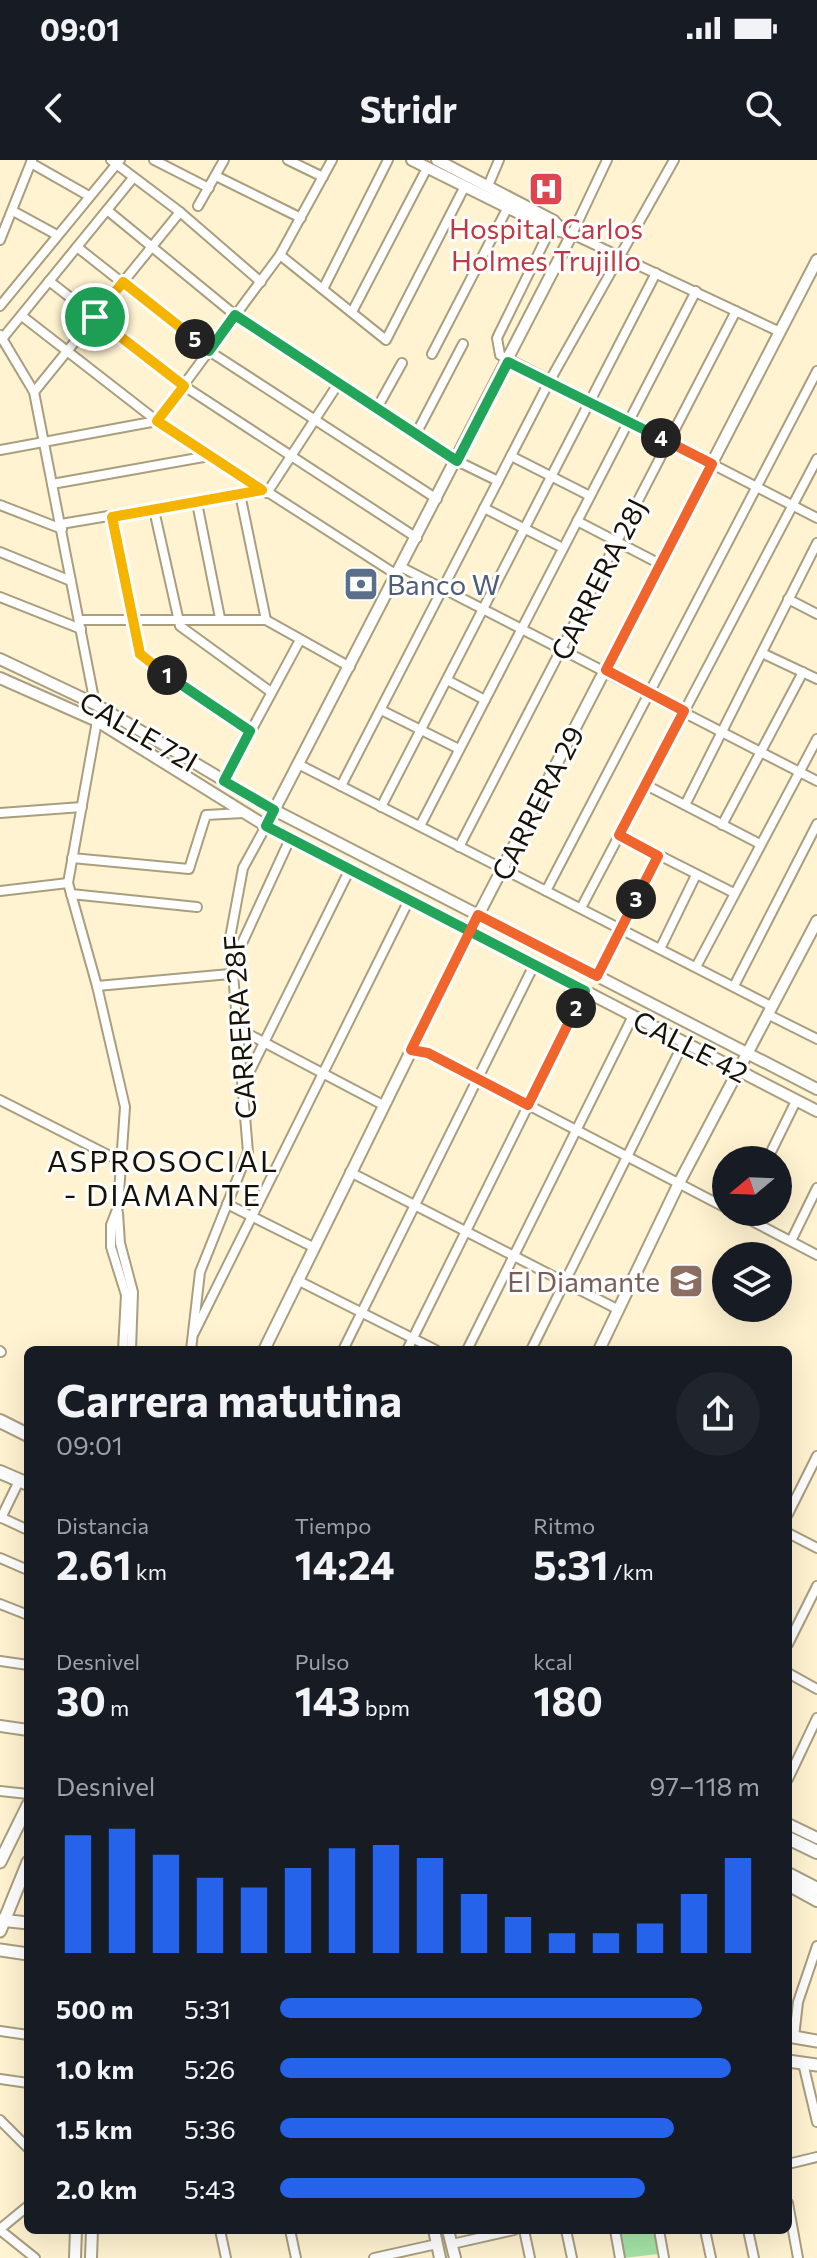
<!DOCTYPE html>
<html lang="es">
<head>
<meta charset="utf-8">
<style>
	:root { --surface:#171b24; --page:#20242c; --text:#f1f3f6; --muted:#9ea1a6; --accent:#2563eb }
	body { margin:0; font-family:Commissioner,sans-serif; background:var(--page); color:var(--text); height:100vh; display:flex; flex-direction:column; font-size:30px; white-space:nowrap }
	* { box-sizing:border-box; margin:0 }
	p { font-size:26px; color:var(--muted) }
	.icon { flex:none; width:44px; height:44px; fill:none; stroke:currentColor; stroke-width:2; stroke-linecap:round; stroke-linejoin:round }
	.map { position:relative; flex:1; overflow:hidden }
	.details { position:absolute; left:24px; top:1186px; width:768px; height:888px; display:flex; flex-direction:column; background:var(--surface); border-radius:12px; box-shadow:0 8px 32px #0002 }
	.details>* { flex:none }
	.needle { width:52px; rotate:251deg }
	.fabs { position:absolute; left:712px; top:986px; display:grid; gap:16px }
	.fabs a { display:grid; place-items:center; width:80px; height:80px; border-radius:50%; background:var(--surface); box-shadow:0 8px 32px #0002; font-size:40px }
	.pin { position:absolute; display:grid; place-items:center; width:68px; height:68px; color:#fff; margin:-34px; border:4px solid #fff; border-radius:50%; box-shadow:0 2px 8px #0007 }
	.km { position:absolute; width:40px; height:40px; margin:-20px; border-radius:50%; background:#222; color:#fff; font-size:22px; line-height:40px; text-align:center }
	.round { display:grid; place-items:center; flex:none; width:84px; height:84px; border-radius:42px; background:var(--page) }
	.headline { display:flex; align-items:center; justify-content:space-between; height:136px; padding:0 32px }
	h1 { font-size:44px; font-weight:700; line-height:60px }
	.stats { display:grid; grid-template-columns:repeat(3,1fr); gap:12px; height:136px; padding:8px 32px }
	.stats div { display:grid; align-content:center }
	.stats b { font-size:40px; font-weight:700 }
	.stats small { font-size:22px; font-weight:400 }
	.stats p { font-size:22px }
	.chart { height:224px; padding:16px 32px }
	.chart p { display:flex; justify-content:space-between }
	.chart svg { width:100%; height:144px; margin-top:8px; stroke:var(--accent); stroke-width:6 }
	ul { padding:0 32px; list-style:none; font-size:26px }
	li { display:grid; grid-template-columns:128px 96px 1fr; align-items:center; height:60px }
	li i { height:20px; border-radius:10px; background:var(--accent) }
	.status { display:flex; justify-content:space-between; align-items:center; height:56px; padding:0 40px; background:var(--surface); direction:ltr }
	.status svg { height:22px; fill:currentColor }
	header { display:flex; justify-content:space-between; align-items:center; height:104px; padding:0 32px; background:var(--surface); font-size:36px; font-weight:700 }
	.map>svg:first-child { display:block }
	.green { fill:#a5e4a7 }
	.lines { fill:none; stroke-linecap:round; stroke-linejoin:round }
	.minor-casing { stroke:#a99e7e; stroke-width:12 }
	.tertiary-casing { stroke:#a99e7e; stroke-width:14 }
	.secondary-casing { stroke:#a99e7e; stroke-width:15 }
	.trunk-casing { stroke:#a99e7e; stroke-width:16 }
	.minor { stroke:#fff; stroke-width:8 }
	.tertiary { stroke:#fff; stroke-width:10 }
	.secondary { stroke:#fff; stroke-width:11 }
	.trunk { stroke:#fff; stroke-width:12 }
	.split-1-casing { stroke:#fff; stroke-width:16 }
	.split-2-casing { stroke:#fff; stroke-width:16 }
	.split-3-casing { stroke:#fff; stroke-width:16 }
	.split-4-casing { stroke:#fff; stroke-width:16 }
	.split-5-casing { stroke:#fff; stroke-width:16 }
	.split-6-casing { stroke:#fff; stroke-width:16 }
	.split-1 { stroke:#f5b400; stroke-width:10 }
	.split-2 { stroke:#22a559; stroke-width:10 }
	.split-3 { stroke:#f0652b; stroke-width:10 }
	.split-4 { stroke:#f0652b; stroke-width:10 }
	.split-5 { stroke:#22a559; stroke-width:10 }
	.split-6 { stroke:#f5b400; stroke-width:10 }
	.labels { text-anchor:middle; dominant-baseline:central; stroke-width:6; stroke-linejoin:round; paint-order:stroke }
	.health-label { font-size:28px; fill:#be3a42; stroke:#fff }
	.street-label { font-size:28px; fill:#161206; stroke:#fff }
	.service-label { font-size:28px; fill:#4e5e75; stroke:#fff; text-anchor:start }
	.education-label { font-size:28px; fill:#785e54; stroke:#fff; text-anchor:end }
	.neighbourhood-label { font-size:30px; letter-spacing:2px; fill:#161206; stroke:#fff }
</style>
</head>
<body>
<div class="status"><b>09:01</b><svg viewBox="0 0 49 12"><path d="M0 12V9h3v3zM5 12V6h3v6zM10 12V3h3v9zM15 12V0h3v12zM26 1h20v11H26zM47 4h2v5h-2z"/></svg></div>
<header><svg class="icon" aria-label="back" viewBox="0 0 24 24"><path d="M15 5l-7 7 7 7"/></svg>Stridr<svg class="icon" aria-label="search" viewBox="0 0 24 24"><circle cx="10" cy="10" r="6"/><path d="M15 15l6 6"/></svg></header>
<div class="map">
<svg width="817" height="2098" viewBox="0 0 817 2098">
	<rect width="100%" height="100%" fill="#fff3d1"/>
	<path class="green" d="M617,2070H654L659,2094L623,2098Z"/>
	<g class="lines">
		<g class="minor-casing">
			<g id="minor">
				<path d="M111,0L180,52L261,122"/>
				<path d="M154,0L209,28"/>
				<path d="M288,0L323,17"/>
				<path d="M607,0L572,74L780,172"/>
				<path d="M31,3L89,36"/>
				<path d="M216,16L301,58"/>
				<path d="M488,26L499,0"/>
				<path d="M198,46L224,0"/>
				<path d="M107,50L235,155L457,301L498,321"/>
				<path d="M13,51L57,75"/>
				<path d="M552,66L497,178L500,195L817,358"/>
				<path d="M0,80L32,0"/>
				<path d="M77,87L209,191L437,339"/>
				<path d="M280,95L386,180L465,26"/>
				<path d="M49,121L184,226L417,378"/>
				<path d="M324,127L388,0"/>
				<path d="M0,146L120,0"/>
				<path d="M352,152L427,8"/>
				<path d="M22,156L157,261L397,415"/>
				<path d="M0,175L34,232L95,544"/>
				<path d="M2,179L133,18"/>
				<path d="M432,194L508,47"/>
				<path d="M34,232L180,52"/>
				<path d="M377,248L402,203"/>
				<path d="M157,261L280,95L332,0"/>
				<path d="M416,274L463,184"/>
				<path d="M0,290L157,261"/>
				<path d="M511,296L590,336"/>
				<path d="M52,324L209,296"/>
				<path d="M267,333L338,224"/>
				<path d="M240,334L266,460"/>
				<path d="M197,343L220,458"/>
				<path d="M0,345L62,369"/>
				<path d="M484,348L563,388"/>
				<path d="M154,350L180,466L271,532"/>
				<path d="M112,357L140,494L250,571"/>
				<path d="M577,361L660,404"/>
				<path d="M61,364L262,330"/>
				<path d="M0,392L71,421"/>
				<path d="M401,407L817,621"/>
				<path d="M0,437L81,469"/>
				<path d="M788,439L817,454"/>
				<path d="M79,460H266L350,507"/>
				<path d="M762,493L817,519"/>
				<path d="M447,520L485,540"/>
				<path d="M381,550L459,589"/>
				<path d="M97,561L68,723L97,826L125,947L118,1047L111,1065V1087L126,1135L123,1190"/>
				<path d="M298,604L771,846"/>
				<path d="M224,621L300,480"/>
				<path d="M646,625L760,684"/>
				<path d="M341,626L549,222L674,0"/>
				<path d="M685,645L817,383"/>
				<path d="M381,647L656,113"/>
				<path d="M0,653L82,647"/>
				<path d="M722,665L803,512"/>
				<path d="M420,666L696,131"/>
				<path d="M619,675L734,733"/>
				<path d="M459,687L736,151"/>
				<path d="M72,698L189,709L206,655L243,653"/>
				<path d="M0,731L68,723"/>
				<path d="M546,731L817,211"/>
				<path d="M71,734L197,747"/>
				<path d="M581,748L817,299"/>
				<path d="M660,789L696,715"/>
				<path d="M232,805L290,679"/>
				<path d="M696,807L817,579"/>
				<path d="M597,816L658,696"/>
				<path d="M97,826L230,814"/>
				<path d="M734,826L817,664"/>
				<path d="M767,854L817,879"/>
				<path d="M235,867L383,945"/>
				<path d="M411,890L428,893L726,1048"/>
				<path d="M242,927L350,709"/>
				<path d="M0,940L120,1001"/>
				<path d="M767,1000L796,941"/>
				<path d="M350,1012L619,1150"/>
				<path d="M227,1044L313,1087"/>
				<path d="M735,1052L817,1095"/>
				<path d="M118,1053L120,1083L133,1132L131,1190"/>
				<path d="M791,1081L817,1028"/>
				<path d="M297,1120L436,1190"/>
				<path d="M194,1173L409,740"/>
				<path d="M191,1190L200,1112L248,992L230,778L243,708L266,666"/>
				<path d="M343,1190L534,805"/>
				<path d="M407,1190L585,831"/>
				<path d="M467,1190L633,856"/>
				<path d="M531,1190L684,882"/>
				<path d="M0,1191L1,1192"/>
				<path d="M788,1354L817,1296"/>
				<path d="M0,1357L28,1370"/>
				<path d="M1,1358L20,1319"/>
				<path d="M788,1373L817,1388"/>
				<path d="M0,1398L28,1410"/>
				<path d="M0,1444L28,1455"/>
				<path d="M788,1484L817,1426"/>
				<path d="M0,1501L28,1505"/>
				<path d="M788,1513L817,1529"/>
				<path d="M788,1619L817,1558"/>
				<path d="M0,1631L28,1634"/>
				<path d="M0,1871L28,1875"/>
				<path d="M794,1877L798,1842L817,1786"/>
				<path d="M803,1903L817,1962"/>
				<path d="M0,1919L28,1923"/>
				<path d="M0,1960L28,1988"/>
				<path d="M788,2004L817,1997"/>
				<path d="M788,2043L798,2098"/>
				<path d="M0,2069L28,2046"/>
				<path d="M0,2070L35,2098"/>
				<path d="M220,2070L226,2098"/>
				<path d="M290,2070L296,2098"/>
				<path d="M524,2070L530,2098"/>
				<path d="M566,2070L572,2098"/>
				<path d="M615,2070L620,2098"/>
				<path d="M659,2070L664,2098"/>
				<path d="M705,2070L711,2098"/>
				<path d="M748,2070L754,2098"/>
				<path d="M452,2084L514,2070"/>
				<path d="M374,2098L437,2084"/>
			</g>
		</g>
		<g class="tertiary-casing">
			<g id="tertiary">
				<path d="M437,0L554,61L561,69"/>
				<path d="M0,499L95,544L274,650L817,929"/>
				<path d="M0,518L97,561L266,666L817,951"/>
				<path d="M266,666L572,74L551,69L412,0"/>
				<path d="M264,1190L470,771L817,100"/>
				<path d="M599,1190L679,1023L817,761"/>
				<path d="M0,1566L28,1570"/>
				<path d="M788,1664L817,1678"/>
				<path d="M788,1725L817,1741"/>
				<path d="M434,2070L440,2098"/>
				<path d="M448,2070L455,2098"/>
				<path d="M75,2098L76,2070"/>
				<path d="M91,2098L92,2070"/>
			</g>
		</g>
		<g class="secondary-casing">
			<g id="secondary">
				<path d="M0,1702L28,1645"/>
				<path d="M0,1760L28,1763"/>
				<path d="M0,1771L28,1702"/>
				<path d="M0,1790L28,1794"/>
				<path d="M788,1876L817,1881"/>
				<path d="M788,1901L817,1905"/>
			</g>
		</g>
		<g class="trunk-casing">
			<g id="trunk">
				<path d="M0,1261L28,1275"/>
				<path d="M0,1312L28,1324"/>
				<path d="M788,1678L817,1692"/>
				<path d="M788,1714L817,1729"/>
			</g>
		</g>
		<use href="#minor" class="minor"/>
		<use href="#tertiary" class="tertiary"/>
		<use href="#secondary" class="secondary"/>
		<use href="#trunk" class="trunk"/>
	</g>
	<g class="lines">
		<g class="split-1-casing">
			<path id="split-1" d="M95,157L184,226L157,261L262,330L112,357L140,494L167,515"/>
		</g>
		<g class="split-2-casing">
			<path id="split-2" d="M167,515L250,571L224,621L274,650L266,666L585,831L576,848"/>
		</g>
		<g class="split-3-casing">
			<path id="split-3" d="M576,848L528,945L428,893L411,890L478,755L597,816L636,739"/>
		</g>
		<g class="split-4-casing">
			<path id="split-4" d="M636,739L658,696L619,675L684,551L606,510L712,304L661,278"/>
		</g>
		<g class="split-5-casing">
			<path id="split-5" d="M195,179L209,191L235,155L457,301L508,202L661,278"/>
		</g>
		<g class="split-6-casing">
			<path id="split-6" d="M95,157L123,122L195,179"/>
		</g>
		<use href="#split-1" class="split-1"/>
		<use href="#split-2" class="split-2"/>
		<use href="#split-3" class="split-3"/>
		<use href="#split-4" class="split-4"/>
		<use href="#split-5" class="split-5"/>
		<use href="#split-6" class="split-6"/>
	</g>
	<defs>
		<g id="hospital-square" transform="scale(1.8)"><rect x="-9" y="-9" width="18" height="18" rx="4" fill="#e0444e" stroke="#fff"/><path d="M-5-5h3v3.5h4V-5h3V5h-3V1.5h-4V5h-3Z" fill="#fff"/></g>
		<g id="bank-square" transform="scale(1.8)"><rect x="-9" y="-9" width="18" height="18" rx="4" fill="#5c6f8a" stroke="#fff"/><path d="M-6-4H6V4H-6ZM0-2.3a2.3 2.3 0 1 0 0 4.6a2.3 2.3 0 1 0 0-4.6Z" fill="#fff"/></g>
		<g id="school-square" transform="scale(1.8)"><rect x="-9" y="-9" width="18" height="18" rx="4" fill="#8d6e63" stroke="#fff"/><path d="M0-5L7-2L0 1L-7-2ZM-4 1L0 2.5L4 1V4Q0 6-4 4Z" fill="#fff"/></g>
	</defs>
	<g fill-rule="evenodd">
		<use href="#hospital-square" x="546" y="29"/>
		<use href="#bank-square" x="361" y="424"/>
		<use href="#school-square" x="686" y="1121"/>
	</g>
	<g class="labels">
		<g class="health-label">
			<text x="546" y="68">Hospital Carlos<tspan x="546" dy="32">Holmes Trujillo</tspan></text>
		</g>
		<g class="street-label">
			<text transform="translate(598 419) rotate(-63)">CARRERA 28J</text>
			<text transform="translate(139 571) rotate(30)">CALLE 72I</text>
			<text transform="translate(537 643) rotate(-63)">CARRERA 29</text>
			<text transform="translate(239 867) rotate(-94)">CARRERA 28F</text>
			<text transform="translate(691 886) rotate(27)">CALLE 42</text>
		</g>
		<g class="service-label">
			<text x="387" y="424">Banco W</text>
		</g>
		<g class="education-label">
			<text x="660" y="1121">El Diamante</text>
		</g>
		<g class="neighbourhood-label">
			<text x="163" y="999">ASPROSOCIAL<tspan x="163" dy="34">- DIAMANTE</tspan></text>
		</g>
	</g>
</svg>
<div class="fabs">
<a><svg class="needle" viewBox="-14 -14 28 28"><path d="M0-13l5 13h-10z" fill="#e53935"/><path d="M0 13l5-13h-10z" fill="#9ea1a6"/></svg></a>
<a><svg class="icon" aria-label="layers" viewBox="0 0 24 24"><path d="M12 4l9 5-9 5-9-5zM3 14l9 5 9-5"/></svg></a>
</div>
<div class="pin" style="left:95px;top:157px;background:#1e9e55"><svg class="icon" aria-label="arrive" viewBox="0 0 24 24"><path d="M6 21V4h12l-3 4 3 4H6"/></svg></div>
<b class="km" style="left:167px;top:515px">1</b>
<b class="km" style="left:576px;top:848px">2</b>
<b class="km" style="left:636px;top:739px">3</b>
<b class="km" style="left:661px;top:278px">4</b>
<b class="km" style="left:195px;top:179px">5</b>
<section class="details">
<div class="headline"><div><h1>Carrera matutina</h1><p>09:01</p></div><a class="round"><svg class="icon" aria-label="share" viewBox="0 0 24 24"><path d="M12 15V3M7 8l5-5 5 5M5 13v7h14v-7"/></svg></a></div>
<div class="stats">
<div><p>Distancia</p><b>2.61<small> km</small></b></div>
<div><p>Tiempo</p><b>14:24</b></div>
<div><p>Ritmo</p><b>5:31<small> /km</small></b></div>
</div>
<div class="stats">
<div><p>Desnivel</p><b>30<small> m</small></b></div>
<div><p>Pulso</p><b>143<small> bpm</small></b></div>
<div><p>kcal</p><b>180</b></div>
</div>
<div class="chart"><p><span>Desnivel</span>97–118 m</p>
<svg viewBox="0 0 160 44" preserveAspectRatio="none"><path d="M5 44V8M15 44V6M25 44V14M35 44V21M45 44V24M55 44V18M65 44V12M75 44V11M85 44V15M95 44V26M105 44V33M115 44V38M125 44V38M135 44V35M145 44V26M155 44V15"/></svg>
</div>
<ul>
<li><b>500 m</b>5:31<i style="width:88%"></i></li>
<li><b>1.0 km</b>5:26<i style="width:94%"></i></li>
<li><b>1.5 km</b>5:36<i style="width:82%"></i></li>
<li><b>2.0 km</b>5:43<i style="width:76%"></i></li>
</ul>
</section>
</div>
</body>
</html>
